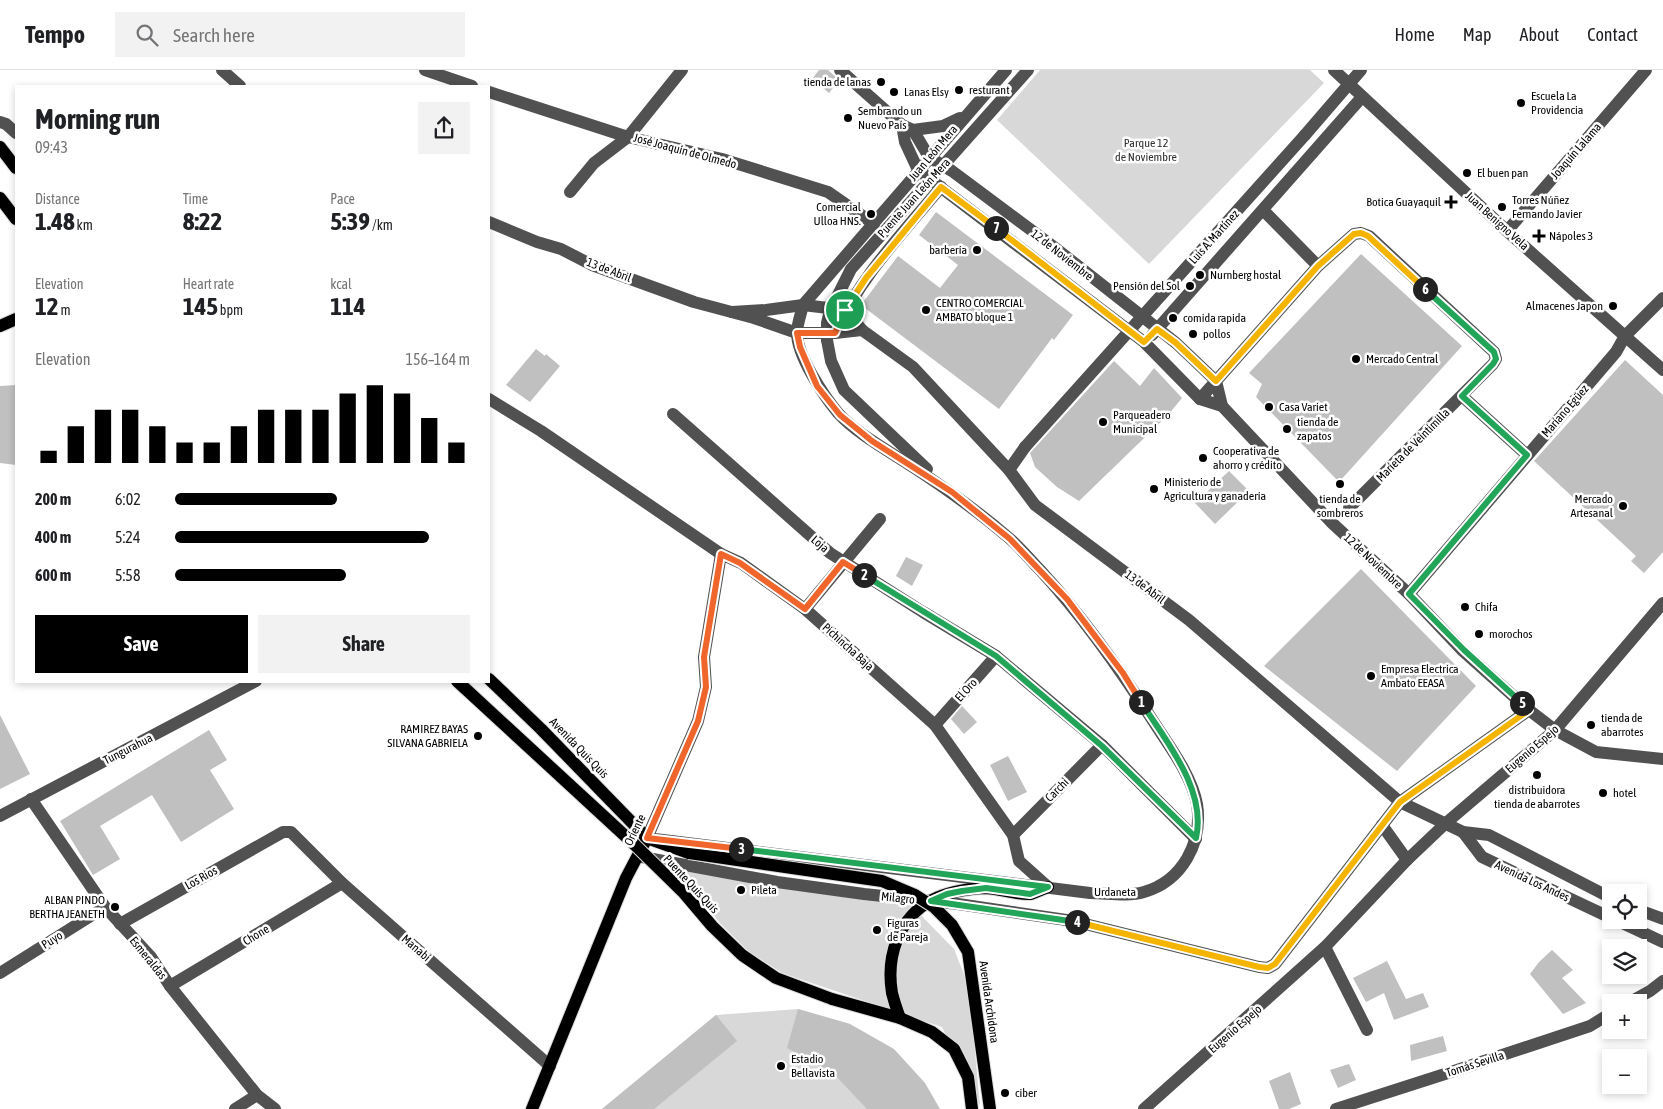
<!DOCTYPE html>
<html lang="en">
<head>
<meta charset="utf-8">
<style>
	:root { --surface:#fff; --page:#f2f2f2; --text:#202124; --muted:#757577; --line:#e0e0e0; --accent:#000 }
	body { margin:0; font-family:"Asap Condensed",sans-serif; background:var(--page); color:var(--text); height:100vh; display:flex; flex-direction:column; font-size:19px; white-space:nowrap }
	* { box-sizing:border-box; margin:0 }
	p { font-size:16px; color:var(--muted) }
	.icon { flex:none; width:28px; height:28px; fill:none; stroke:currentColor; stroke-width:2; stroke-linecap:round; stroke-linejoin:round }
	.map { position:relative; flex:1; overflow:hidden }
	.details { position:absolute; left:15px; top:15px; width:475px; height:598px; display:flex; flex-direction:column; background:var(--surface); border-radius:0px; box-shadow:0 2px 8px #0003 }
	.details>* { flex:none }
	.controls { position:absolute; left:1602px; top:814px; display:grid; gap:10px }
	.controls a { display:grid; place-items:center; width:45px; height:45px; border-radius:0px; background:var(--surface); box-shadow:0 2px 8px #0003; font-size:25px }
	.pin { position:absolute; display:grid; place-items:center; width:42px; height:42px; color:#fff; margin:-21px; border:2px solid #fff; border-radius:50%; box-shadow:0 1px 5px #0007 }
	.km { position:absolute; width:25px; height:25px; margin:-12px; border-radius:50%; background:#222; color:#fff; font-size:14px; line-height:25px; text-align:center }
	.round { display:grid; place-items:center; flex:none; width:52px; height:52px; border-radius:0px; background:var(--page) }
	.summary { display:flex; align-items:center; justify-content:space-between; height:85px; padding:0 20px }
	h1 { font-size:28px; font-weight:700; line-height:38px }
	.metrics { display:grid; grid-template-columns:repeat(3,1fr); gap:8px; height:85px; padding:5px 20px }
	.metrics div { display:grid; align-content:center }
	.metrics b { font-size:25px; font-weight:700 }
	.metrics small { font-size:14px; font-weight:400 }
	.metrics p { font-size:14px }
	.chart { height:140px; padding:10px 20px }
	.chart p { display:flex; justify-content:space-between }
	.chart svg { width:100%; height:90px; margin-top:5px; stroke:var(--accent); stroke-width:6 }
	.primary-button { display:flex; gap:10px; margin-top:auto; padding:10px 20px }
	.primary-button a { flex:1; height:58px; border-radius:0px; background:var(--accent); color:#fff; font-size:20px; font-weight:700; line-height:58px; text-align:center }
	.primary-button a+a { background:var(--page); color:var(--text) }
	ul { padding:0 20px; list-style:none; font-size:16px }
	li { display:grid; grid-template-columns:80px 60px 1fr; align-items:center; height:38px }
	li i { height:12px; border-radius:6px; background:var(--accent) }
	header { display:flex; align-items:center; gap:30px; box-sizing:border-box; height:70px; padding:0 25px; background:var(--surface); border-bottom:1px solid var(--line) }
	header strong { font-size:24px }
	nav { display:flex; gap:28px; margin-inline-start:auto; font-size:18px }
	.search { width:350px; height:45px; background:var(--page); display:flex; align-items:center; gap:12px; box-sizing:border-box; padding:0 18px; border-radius:0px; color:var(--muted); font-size:19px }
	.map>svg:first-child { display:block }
	.green { fill:#d8d8d8 }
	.building { fill:#c0c0c0 }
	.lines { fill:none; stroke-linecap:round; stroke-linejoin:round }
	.major-casing { stroke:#dbdbdb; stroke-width:14 }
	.minor { stroke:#515151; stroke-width:12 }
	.major { stroke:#000; stroke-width:12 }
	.major-bridge-casing { stroke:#dbdbdb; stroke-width:14; stroke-linecap:butt }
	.minor-bridge { stroke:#515151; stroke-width:12 }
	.major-bridge { stroke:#000; stroke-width:12 }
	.split-1-casing { stroke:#fff; stroke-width:10 }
	.split-2-casing { stroke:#fff; stroke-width:10 }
	.split-3-casing { stroke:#fff; stroke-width:10 }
	.split-4-casing { stroke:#fff; stroke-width:10 }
	.split-5-casing { stroke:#fff; stroke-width:10 }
	.split-6-casing { stroke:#fff; stroke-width:10 }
	.split-7-casing { stroke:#fff; stroke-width:10 }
	.split-8-casing { stroke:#fff; stroke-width:10 }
	.split-1 { stroke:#f0652b; stroke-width:6 }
	.split-2 { stroke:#22a559; stroke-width:6 }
	.split-3 { stroke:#f0652b; stroke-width:6 }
	.split-4 { stroke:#22a559; stroke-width:6 }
	.split-5 { stroke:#f5b400; stroke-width:6 }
	.split-6 { stroke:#22a559; stroke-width:6 }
	.split-7 { stroke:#f5b400; stroke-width:6 }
	.split-8 { stroke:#f5b400; stroke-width:6 }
	.poi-dot { fill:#000; stroke:#fff; stroke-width:2 }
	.labels { text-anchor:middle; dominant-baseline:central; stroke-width:5; stroke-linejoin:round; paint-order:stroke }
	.poi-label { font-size:12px; fill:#000; stroke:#fff; text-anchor:start }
	.park-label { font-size:12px; fill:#2f2f2f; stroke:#fff }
	.street-label { font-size:12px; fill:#000; stroke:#fff }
</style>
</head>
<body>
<header>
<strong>Tempo</strong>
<div class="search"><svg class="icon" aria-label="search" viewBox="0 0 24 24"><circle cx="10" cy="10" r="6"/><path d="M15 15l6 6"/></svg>Search here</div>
<nav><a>Home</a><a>Map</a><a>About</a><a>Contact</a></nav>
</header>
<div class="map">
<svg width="1663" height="1039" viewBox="0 0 1663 1039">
	<rect width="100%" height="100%" fill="#fff"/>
	<g class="green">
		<path d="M1040,0H1310L1324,13L1149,194L997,50Z"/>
		<path d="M672,788L909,833L954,879L969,917L980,1036L942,957L782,903L748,881L718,851Z"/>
		<path d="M798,939L850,954L940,1039H602L716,945Z"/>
	</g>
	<g class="building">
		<path d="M819,0H828L839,10L829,23L812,9Z"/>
		<path d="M936,142L1073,245L1054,270L1052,268L999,339L861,235L898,186L940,218L958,195L919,165Z"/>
		<path d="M1361,184L1462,276L1339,412L1256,327L1262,314L1249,303Z"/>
		<path d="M536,279L545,286L546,284L560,296L530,332L506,315Z"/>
		<path d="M1625,290L1663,325V482L1644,503L1631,491L1636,486L1534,391Z"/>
		<path d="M1114,291L1140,316L1154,298L1182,328L1168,345L1079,431L1057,417L1035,397L1030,383Z"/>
		<path d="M16,315V395L0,393V316Z"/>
		<path d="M1229,401L1249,421L1215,454L1195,433Z"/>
		<path d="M906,487L923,495L912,516L896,506Z"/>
		<path d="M1361,499L1476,616L1397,701L1264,596Z"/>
		<path d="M962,636L977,652L964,664L951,649Z"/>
		<path d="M0,645L30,704L0,719Z"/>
		<path d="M209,660L227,690L210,700L234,739L181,772L152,725L100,756L120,789L93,805L60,751Z"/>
		<path d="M1008,686L1027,722L1008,731L990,695Z"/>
		<path d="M1552,880L1573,900L1562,908L1586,933L1563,944L1530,904L1539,892Z"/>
		<path d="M1387,891L1406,929L1423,923L1429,937L1394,950L1384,923L1366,932L1353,908Z"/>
		<path d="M798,939L850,954L894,979L925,1013L940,1039H867L833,1003L787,978Z"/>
		<path d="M716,945L737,971L654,1039H602Z"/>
		<path d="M1443,966L1447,981L1411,991L1410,975Z"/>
		<path d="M1349,994L1356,1010L1338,1018L1330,1000Z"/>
		<path d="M1290,1002L1301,1034L1289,1039H1279L1269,1011Z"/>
	</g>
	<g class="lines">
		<g class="major-casing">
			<g id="major">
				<path d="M0,77L16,98"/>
				<path d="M0,128L16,149"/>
				<path d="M0,256L16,249"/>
				<path d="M489,609L541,659L647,768L689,783"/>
				<path d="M832,929L900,948L932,962L954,979L968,1007L972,1039"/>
				<path d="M900,948C897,940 894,931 892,923C886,887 898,848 932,830C947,822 967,819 984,818C998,818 1018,825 1030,824C1035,823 1042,819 1048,817"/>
				<path d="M532,1039L626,808L647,768"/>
			</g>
		</g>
		<g class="minor">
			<path d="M222,0L240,16"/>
			<path d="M425,0L472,16"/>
			<path d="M840,0L902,55L913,60L929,87L952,101L1054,177L1176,273L1216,311L1222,336"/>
			<path d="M1334,0L1507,161L1663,300"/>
			<path d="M489,22L628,67L722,89L828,122L874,154"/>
			<path d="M0,52L6,54L16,63"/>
			<path d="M902,55L905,72L918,100L1144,272L1200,329L1222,336L1331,452L1409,524L1463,581L1529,640L1555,660L1596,682L1663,689"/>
			<path d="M913,60L943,56L960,48"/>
			<path d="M1305,65L1361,0"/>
			<path d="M570,122L594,93L628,67L682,0"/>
			<path d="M1263,140L1318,196"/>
			<path d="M489,152L537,172L561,179L592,195L694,232L754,248L797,263H835L862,260"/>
			<path d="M1507,161L1646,0"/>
			<path d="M732,242L766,240L803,235L845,240L862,260L913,297L1009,400L1035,435L1189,550L1400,732L1463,762L1489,765L1611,828"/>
			<path d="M835,263C859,208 903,163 941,117"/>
			<path d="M1152,265L1362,27"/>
			<path d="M827,270L831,291L844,320L927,399"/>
			<path d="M1462,326L1527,385"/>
			<path d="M489,329L541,361L721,484L741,493L805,539L935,655L1013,765L1019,791L1048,817"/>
			<path d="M1200,329L1318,196L1354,164L1361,163L1369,166L1494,282L1496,289L1493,294L1349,438"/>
			<path d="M673,344L830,483L923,542L996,586L1102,675L1196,769"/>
			<path d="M1009,400L1025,377"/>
			<path d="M721,484L704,587L706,617L698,651L647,768L1090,823C1107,823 1127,827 1144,822C1182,811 1203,773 1197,734C1192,707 1172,680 1157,657C1122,602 1085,549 1041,501C1030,490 1021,478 1009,468C980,443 948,420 916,399C891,382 858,365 838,343C824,326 797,286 797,263C797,254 801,244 803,235L1006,0"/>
			<path d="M1409,524L1616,282L1625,266L1663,228"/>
			<path d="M805,539L880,449"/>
			<path d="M935,655L996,586"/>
			<path d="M31,729L105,837L151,887L170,916L257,1025L275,1039"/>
			<path d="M0,746L256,611"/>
			<path d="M1382,755L1407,790"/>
			<path d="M1463,762L1482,787L1611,848"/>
			<path d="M1013,765L1102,675"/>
			<path d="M642,787L777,812L864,824L958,834L1073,851L1259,897L1268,898L1275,894L1400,732L1529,640"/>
			<path d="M1639,840L1663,849"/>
			<path d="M1616,850L1663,872"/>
			<path d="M120,854L283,762H291L342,813L550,996"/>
			<path d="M1325,877L1367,960"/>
			<path d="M0,903L105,837"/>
			<path d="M170,916L342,813"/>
			<path d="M1630,932L1650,921L1663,911"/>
			<path d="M235,1039L257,1025"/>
			<path d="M1144,1039L1325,877L1407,790L1446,753L1555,660L1663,533"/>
			<path d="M1336,1039L1448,1003L1590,956L1611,943"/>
		</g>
		<use href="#major" class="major"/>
		<g class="major-bridge-casing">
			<g id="major-bridge">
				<path d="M457,611L635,775L684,823L712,856L742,885L776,908L832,929"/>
				<path d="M689,783L882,811L915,825L934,837L952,855L968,882L990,1039"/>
			</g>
		</g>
		<g class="minor-bridge">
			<path d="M827,270V253L830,241L851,199L1028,0"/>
			<path d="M1025,377L1305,65"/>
		</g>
		<use href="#major-bridge" class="major-bridge"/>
	</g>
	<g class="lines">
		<g class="split-1-casing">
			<path id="split-1" d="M845,240L835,263H797L800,277L817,316L840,345L872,371L952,422L1010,469L1067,529L1123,603L1141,632"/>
		</g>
		<g class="split-2-casing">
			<path id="split-2" d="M864,505L996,586L1102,676L1196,768C1207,720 1166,671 1141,632"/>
		</g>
		<g class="split-3-casing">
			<path id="split-3" d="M741,779L647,768L698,651L706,617L704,587L721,484L740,493L805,539L843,492L864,505"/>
		</g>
		<g class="split-4-casing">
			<path id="split-4" d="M741,779L1048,817L1030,824L986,818L962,821L947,824L931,831L1077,852"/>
		</g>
		<g class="split-5-casing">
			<path id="split-5" d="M1077,852L1259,897L1268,898L1275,894L1400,732L1529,640L1522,633"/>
		</g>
		<g class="split-6-casing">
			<path id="split-6" d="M1425,219L1494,282L1496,289L1493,294L1462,326L1527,385L1409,524L1464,580L1522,633"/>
		</g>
		<g class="split-7-casing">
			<path id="split-7" d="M996,158L1144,272L1157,259L1176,273L1216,311L1318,196L1354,164L1361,163L1368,166L1425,219"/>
		</g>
		<g class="split-8-casing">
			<path id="split-8" d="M845,240L866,208L941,117L996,158"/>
		</g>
		<use href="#split-1" class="split-1"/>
		<use href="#split-2" class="split-2"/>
		<use href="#split-3" class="split-3"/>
		<use href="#split-4" class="split-4"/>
		<use href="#split-5" class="split-5"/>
		<use href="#split-6" class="split-6"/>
		<use href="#split-7" class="split-7"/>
		<use href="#split-8" class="split-8"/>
	</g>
	<g class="poi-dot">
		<circle cx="881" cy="12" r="5"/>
		<circle cx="959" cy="20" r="5"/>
		<circle cx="894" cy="22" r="5"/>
		<circle cx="1521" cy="33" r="5"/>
		<circle cx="848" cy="48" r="5"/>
		<circle cx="1467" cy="103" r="5"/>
		<path d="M1448.5 124.5h5v5h5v5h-5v5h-5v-5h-5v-5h5z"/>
		<circle cx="1502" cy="137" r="5"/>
		<circle cx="871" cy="144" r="5"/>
		<path d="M1536.5 158.5h5v5h5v5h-5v5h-5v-5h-5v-5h5z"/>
		<circle cx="977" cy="180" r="5"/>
		<circle cx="1200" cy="205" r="5"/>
		<circle cx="1190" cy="216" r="5"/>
		<circle cx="1613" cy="236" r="5"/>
		<circle cx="926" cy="240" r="5"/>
		<circle cx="1173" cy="248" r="5"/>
		<circle cx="1193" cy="264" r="5"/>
		<circle cx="1356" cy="289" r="5"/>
		<circle cx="1269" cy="337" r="5"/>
		<circle cx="1103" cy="352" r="5"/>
		<circle cx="1287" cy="359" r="5"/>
		<circle cx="1203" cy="388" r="5"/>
		<circle cx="1340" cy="414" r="5"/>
		<circle cx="1154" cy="419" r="5"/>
		<circle cx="1623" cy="436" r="5"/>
		<circle cx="1465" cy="537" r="5"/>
		<circle cx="1479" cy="564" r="5"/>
		<circle cx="1371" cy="606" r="5"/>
		<circle cx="1591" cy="655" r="5"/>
		<circle cx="478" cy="666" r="5"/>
		<circle cx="1537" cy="705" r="5"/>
		<circle cx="1603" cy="723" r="5"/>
		<circle cx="741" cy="820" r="5"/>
		<circle cx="115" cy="837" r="5"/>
		<circle cx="877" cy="860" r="5"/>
		<circle cx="781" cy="996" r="5"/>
		<circle cx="1005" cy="1023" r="5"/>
	</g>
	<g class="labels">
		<g class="poi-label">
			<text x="871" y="12" text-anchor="end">tienda de lanas</text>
			<text x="969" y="20">resturant</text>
			<text x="904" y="22">Lanas Elsy</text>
			<text x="1531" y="26">Escuela La<tspan x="1531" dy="14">Providencia</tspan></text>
			<text x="858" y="41">Sembrando un<tspan x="858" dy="14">Nuevo País</tspan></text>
			<text x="1477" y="103">El buen pan</text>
			<text x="1512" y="130">Torres Núñez<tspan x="1512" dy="14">Fernando Javier</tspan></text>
			<text x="1441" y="132" text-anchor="end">Botica Guayaquil</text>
			<text x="861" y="137" text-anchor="end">Comercial<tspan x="861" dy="14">Ulloa HNS.</tspan></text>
			<text x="1549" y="166">Nápoles 3</text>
			<text x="967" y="180" text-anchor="end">barbería</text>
			<text x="1210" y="205">Nurnberg hostal</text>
			<text x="1180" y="216" text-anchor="end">Pensión del Sol</text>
			<text x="936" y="233">CENTRO COMERCIAL<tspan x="936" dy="14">AMBATO bloque 1</tspan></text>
			<text x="1603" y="236" text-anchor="end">Almacenes Japon</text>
			<text x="1183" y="248">comida rapida</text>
			<text x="1203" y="264">pollos</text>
			<text x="1366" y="289">Mercado Central</text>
			<text x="1279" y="337">Casa Variet</text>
			<text x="1113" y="345">Parqueadero<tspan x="1113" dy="14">Municipal</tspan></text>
			<text x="1297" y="352">tienda de<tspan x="1297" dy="14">zapatos</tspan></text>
			<text x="1213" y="381">Cooperativa de<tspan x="1213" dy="14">ahorro y crédito</tspan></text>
			<text x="1164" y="412">Ministerio de<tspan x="1164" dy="14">Agricultura y ganadería</tspan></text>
			<text x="1340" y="429" text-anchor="middle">tienda de<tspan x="1340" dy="14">sombreros</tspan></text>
			<text x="1613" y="429" text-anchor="end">Mercado<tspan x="1613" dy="14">Artesanal</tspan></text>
			<text x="1475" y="537">Chifa</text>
			<text x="1489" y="564">morochos</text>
			<text x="1381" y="599">Empresa Electrica<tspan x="1381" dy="14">Ambato EEASA</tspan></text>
			<text x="1601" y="648">tienda de<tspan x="1601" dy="14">abarrotes</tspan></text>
			<text x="468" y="659" text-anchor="end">RAMIREZ BAYAS<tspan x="468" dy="14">SILVANA GABRIELA</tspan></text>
			<text x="1537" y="720" text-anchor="middle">distribuidora<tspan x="1537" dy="14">tienda de abarrotes</tspan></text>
			<text x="1613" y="723">hotel</text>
			<text x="751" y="820">Pileta</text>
			<text x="105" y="830" text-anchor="end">ALBAN PINDO<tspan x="105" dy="14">BERTHA JEANETH</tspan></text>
			<text x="887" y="853">Figuras<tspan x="887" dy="14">de Pareja</tspan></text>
			<text x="791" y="989">Estadio<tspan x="791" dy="14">Bellavista</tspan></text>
			<text x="1015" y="1023">ciber</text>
		</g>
		<g class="park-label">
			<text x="1146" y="73">Parque 12<tspan x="1146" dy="14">de Noviembre</tspan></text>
		</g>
		<g class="street-label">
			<text transform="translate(685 81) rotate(15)">José Joaquín de Olmedo</text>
			<text transform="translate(1576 81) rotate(-49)">Joaquín Lalama</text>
			<text transform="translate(933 83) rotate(-50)">Juan León Mera</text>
			<text transform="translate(914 128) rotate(-48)">Puente Juan León Mera</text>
			<text transform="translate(1497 151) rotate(42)">Juan Benigno Vela</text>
			<text transform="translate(1214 167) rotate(-48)">Luis A. Martínez</text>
			<text transform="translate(1062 185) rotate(38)">12 de Noviembre</text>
			<text transform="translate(609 200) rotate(21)">13 de Abril</text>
			<text transform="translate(1565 341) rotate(-49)">Mariano Egüez</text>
			<text transform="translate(1413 375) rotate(-45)">Marieta de Veintimilla</text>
			<text transform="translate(820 474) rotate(41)">Loja</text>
			<text transform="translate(1373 491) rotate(43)">12 de Noviembre</text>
			<text transform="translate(1145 517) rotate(37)">13 de Abril</text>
			<text transform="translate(848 577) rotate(42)">Pichincha Baja</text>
			<text transform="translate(966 620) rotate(-48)">El Oro</text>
			<text transform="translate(579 678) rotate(46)">Avenida Quis Quis</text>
			<text transform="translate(128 679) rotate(-27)">Tungurahua</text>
			<text transform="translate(1532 679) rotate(-41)">Eugenio Espejo</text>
			<text transform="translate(1057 720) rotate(-45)">Carchi</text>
			<text transform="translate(635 760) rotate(-64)">Oriente</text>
			<text transform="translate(201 808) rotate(-29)">Los Rios</text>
			<text transform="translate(1532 811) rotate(25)">Avenida Los Andes</text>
			<text transform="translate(691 814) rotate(47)">Puente Quis Quis</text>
			<text x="1115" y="822">Urdaneta</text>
			<text transform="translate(898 828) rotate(6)">Milagro</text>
			<text transform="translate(256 865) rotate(-31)">Chone</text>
			<text transform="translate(52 870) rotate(-32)">Puyo</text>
			<text transform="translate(416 878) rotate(41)">Manabi</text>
			<text transform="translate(148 888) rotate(51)">Esmeraldas</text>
			<text transform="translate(989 932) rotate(82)">Avenida Archidona</text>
			<text transform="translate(1235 959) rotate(-41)">Eugenio Espejo</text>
			<text transform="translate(1475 994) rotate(-18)">Tomás Sevilla</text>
		</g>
	</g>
</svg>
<div class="controls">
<a><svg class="icon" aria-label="locate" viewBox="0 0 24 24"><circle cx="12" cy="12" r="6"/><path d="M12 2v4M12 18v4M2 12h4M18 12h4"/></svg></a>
<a><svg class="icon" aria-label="layers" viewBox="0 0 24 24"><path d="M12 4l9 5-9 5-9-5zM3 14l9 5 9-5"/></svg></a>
<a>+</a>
<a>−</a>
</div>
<div class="pin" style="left:845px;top:240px;background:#1e9e55"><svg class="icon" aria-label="arrive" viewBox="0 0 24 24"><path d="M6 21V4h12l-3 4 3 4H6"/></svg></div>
<b class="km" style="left:1141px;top:632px">1</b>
<b class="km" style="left:864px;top:505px">2</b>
<b class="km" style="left:741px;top:779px">3</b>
<b class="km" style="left:1077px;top:852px">4</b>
<b class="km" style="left:1522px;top:633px">5</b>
<b class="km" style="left:1425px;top:219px">6</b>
<b class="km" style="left:996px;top:158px">7</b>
<section class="details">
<div class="summary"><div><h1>Morning run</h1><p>09:43</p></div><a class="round"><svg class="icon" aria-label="share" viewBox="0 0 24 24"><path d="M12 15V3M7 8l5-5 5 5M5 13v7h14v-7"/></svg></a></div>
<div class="metrics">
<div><p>Distance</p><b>1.48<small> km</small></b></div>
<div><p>Time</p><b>8:22</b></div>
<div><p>Pace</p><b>5:39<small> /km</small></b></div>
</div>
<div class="metrics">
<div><p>Elevation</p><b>12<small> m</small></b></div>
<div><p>Heart rate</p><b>145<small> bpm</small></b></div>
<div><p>kcal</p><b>114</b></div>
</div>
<div class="chart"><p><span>Elevation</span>156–164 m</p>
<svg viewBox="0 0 160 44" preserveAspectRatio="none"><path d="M5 44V38M15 44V26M25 44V18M35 44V18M45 44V26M55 44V34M65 44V34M75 44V26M85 44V18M95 44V18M105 44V18M115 44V10M125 44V6M135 44V10M145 44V22M155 44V34"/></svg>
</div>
<ul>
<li><b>200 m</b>6:02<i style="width:55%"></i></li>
<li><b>400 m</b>5:24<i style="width:86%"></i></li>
<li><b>600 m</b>5:58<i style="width:58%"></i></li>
</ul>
<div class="primary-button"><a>Save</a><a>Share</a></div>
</section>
</div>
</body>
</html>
